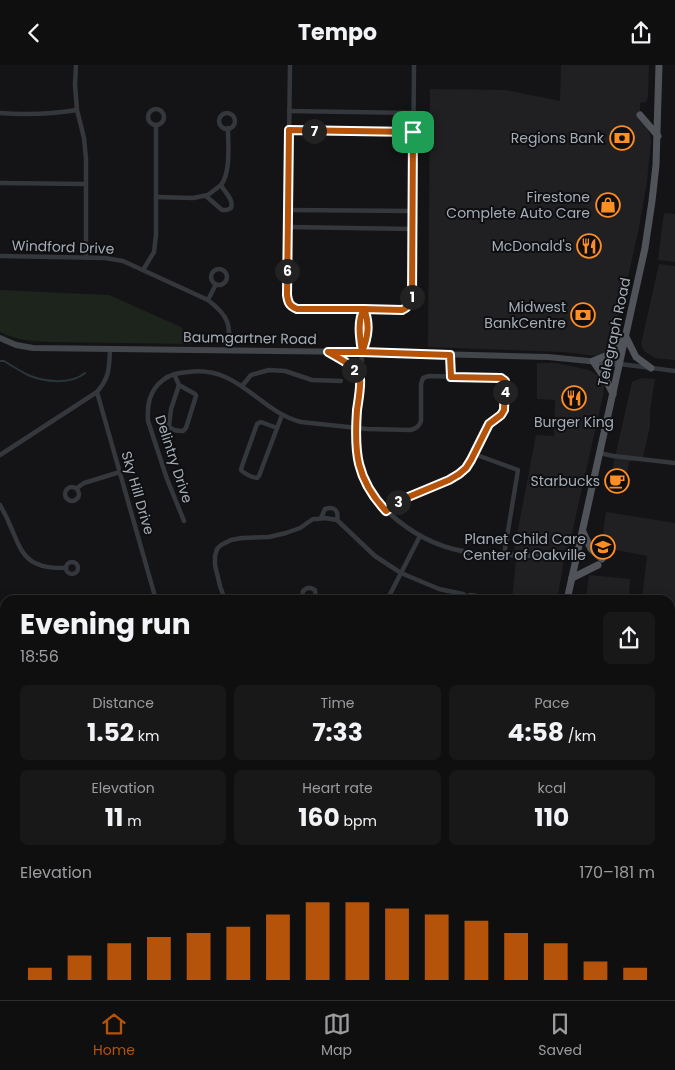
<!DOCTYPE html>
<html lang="en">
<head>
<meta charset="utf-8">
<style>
	:root { --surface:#0f0f10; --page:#181819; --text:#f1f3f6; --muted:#9b9c9f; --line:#2f2f30; --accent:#b45309 }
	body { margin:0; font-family:Poppins,sans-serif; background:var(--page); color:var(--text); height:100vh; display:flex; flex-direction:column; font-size:19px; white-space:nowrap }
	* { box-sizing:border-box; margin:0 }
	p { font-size:16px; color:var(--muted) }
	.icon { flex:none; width:28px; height:28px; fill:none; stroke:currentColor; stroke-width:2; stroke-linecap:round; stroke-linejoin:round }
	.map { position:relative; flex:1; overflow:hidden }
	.drawer { position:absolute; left:0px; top:530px; width:675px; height:405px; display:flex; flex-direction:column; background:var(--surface); border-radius:15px 15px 0 0; box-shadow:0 2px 12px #0003,0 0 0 1px var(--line) }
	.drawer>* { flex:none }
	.pin { position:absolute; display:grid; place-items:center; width:42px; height:42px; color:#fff; margin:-21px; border-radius:10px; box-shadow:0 2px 8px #0006 }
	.km { position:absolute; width:25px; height:25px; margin:-12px; border-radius:50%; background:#222; color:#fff; font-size:14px; line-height:25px; text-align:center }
	.round { display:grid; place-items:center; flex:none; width:52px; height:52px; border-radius:8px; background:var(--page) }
	.overview { display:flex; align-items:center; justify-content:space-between; height:85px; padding:0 20px }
	h1 { font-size:28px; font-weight:700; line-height:38px }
	.stats { display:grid; grid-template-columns:repeat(3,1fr); gap:8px; height:85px; padding:5px 20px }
	.stats div { display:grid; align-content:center; border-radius:8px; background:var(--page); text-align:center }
	.stats b { font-size:25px; font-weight:700 }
	.stats small { font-size:14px; font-weight:400 }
	.stats p { font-size:14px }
	.chart { height:140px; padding:10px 20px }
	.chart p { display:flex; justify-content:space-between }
	.chart svg { width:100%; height:90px; margin-top:5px; stroke:var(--accent); stroke-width:6 }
	header { display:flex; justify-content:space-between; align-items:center; height:65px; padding:0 20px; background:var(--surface); font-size:22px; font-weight:700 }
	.tab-bar { display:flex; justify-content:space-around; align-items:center; height:70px; border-top:1px solid var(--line); background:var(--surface); font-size:14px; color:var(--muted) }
	.tab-bar a { display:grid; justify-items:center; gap:2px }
	.tab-bar .current { color:var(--accent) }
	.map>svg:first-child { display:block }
	.built { fill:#202023 }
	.green { fill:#1c241c }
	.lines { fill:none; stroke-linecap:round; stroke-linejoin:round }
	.stream { stroke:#29363a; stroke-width:2 }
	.minor { stroke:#34373b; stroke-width:4.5 }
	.tertiary { stroke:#34373b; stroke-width:5 }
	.secondary { stroke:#42464b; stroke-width:6 }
	.primary { stroke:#50545a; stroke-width:7 }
	.route-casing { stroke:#fff; stroke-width:10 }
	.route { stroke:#b45309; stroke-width:6 }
	.labels { text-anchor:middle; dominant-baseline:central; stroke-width:4; stroke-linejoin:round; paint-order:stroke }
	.poi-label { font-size:14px; fill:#a4adb7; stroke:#0f0f11; text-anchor:end }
	.street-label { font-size:14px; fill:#a4adb7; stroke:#0f0f11 }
</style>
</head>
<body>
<header><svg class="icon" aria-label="back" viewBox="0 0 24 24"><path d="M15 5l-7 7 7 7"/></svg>Tempo<svg class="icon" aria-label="share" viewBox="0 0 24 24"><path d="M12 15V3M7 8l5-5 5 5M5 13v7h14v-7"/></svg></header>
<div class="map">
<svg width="675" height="935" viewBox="0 0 675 935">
	<rect width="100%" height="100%" fill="#141416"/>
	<g class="built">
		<path d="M561,0H649L648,32L646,37L640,38V55L646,62L650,70L651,76L647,117L639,163L612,283L603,289L596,291L562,287L428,282L430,24L506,25L560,36Z"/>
		<path d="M664,148L675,149V197L658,195Z"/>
		<path d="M659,199L675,201V295L655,293L644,286L641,279Z"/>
		<path d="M537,298H557L589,305L597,310L603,316L604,322L603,331L569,481L566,485L559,486L514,485L536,370L554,371L555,335L537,334Z"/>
		<path d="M641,313L655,314L650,346V361L643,392L629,397L625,426L608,423L632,317Z"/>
		<path d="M606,447L675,458V690H670V535H642L647,491L601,482Z"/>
		<path d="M516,495H559L563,497V501L557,535H512Z"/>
		<path d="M589,510L630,514L629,535H586Z"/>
	</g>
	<path class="green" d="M0,225L109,230L181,262L192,279L49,277C30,276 17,275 0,267Z"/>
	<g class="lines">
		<path class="stream" d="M0,296H4C12,301 20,306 28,310C44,317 71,320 85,308"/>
		<g class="minor">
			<path d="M76,0L75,20L77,45L84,73L86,94V193"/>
			<path d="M290,0L287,230L289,240L297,244L402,245L408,241L412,235L414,0"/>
			<circle cx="156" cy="52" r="8"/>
			<path d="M289,46L413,48"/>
			<path d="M0,48C25,50 52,49 77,45"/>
			<circle cx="227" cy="56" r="8"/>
			<path d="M289,65L413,67"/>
			<path d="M0,118L86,119"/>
			<path d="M206,131L222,145H227L231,143C234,134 225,128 221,120"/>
			<path d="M156,132L193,133L208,130L221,120C231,107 228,80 228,63"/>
			<path d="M288,145L412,146"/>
			<path d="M288,162L412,164"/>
			<path d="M0,191L105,193L123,196L208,235C230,252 230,259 229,286"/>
			<circle cx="219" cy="212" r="8"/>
			<path d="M143,205L154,187L156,170V60"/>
			<path d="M208,235L216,219"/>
			<path d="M362,286C360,272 357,256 364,244"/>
			<path d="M362,287C368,272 370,259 364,244"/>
			<path d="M450,290L451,312"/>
			<path d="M620,299L675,306"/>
			<path d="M174,309L179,320L171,344L169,361C172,366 178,366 183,366L186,363L196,331L195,329L179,320"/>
			<path d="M242,321L251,310L269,305L285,306L312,315L341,316"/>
			<path d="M97,327L156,535"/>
			<path d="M277,363L261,357L257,359L242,401L241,405C245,409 252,412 257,413L259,411L282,350"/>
			<path d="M600,388L613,391L675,398"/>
			<path d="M0,390L97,327C110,312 109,303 110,284"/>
			<circle cx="72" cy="429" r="7"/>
			<path d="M77,423L84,418L120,407"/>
			<path d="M0,440C3,446 7,452 9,458C16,472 20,491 35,498C45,503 55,503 66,503"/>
			<path d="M386,446C391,442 396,437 402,434C428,421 460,417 474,389"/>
			<path d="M321,453L325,444C335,441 339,446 337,455"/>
			<path d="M184,456L167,414L148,356C147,340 149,326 163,315C170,309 179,308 188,307C239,300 258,346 301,357L367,364L410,365C416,364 419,362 421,356V319L423,313L429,311L501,313L505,316V318L504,345L501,350L489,359L474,389L518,405L504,490"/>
			<path d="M420,471L401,508L439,524L463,529L467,532L470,530L477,531L479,535"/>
			<circle cx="72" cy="503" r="6"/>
			<path d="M225,535L220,521L215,500V491L217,484L221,480L231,475L242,473L269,472L286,468L300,463L313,454H317L325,453L337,455L375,491L401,508L387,535"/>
			<path d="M302,535L303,526L307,523H311L315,525L316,535"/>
			<path d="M0,574L5,573"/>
			<path d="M0,638H5"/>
			<path d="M0,753H5"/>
			<path d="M670,753L675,752"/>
			<path d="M0,870H5"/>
			<path d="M163,930V935"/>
			<path d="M365,930L366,935"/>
			<path d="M545,933L569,935"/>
			<path d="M656,935L675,930"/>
		</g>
		<g class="tertiary">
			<path d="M328,287C342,295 351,299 360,313"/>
			<path d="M362,287C361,306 359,325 357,344C356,359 354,374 357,389C360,412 372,433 389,448C410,467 435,481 462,486C478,490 495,490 512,490C533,491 555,491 576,493"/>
		</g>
		<path class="secondary" d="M0,273L16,280L33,283L362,287L548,292L620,299"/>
		<g class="primary">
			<path d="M640,50L658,71"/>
			<path d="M626,272L636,292L651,303"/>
			<path d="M613,329L606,315L593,296L608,290L625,273"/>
			<path d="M583,467L591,484L602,494"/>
			<path d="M572,513L598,500"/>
			<path d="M567,535L645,183L652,136L656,100L659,0"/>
			<path d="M545,935V930"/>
		</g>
	</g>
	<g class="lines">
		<g class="route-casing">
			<path id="route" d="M413,67L412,234C410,240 407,243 402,245L364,244C357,256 360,273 362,287H328C338,293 358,302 360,314C361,321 358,338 357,345C354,387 356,414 386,446L401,435L449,415L459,409L466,403L471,395L489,359L501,350L504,345L505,316L501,313L451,312L450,290L362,287C368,272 370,259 364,244H297C289,241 288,237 287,230L289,65L413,67"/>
		</g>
		<use href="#route" class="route"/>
	</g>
	<defs>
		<g id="bank-ring" transform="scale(1.25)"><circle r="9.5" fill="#0f0f11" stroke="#fe8d23" stroke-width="1.5"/><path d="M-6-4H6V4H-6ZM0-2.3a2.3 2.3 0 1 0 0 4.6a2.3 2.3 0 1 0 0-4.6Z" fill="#fe8d23"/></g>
		<g id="shop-ring" transform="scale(1.25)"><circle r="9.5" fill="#0f0f11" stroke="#fe8d23" stroke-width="1.5"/><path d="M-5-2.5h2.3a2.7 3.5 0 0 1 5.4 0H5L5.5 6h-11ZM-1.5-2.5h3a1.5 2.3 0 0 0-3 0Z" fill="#fe8d23"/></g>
		<g id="restaurant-ring" transform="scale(1.25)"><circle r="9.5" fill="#0f0f11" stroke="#fe8d23" stroke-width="1.5"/><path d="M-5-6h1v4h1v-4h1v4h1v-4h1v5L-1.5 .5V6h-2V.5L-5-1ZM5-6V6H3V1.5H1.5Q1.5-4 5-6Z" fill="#fe8d23"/></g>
		<g id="cafe-ring" transform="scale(1.25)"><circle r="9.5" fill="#0f0f11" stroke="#fe8d23" stroke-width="1.5"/><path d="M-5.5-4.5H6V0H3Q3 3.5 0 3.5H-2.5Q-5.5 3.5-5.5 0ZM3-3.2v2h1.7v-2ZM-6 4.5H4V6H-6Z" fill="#fe8d23"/></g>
		<g id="school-ring" transform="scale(1.25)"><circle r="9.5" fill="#0f0f11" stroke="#fe8d23" stroke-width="1.5"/><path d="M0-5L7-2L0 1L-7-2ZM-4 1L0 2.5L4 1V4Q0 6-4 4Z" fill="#fe8d23"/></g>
	</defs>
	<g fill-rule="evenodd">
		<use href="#bank-ring" x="622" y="73"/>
		<use href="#shop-ring" x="608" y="140"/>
		<use href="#restaurant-ring" x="589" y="181"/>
		<use href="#bank-ring" x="583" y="250"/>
		<use href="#restaurant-ring" x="574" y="333"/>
		<use href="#cafe-ring" x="617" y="416"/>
		<use href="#school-ring" x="603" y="482"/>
	</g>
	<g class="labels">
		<g class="poi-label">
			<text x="604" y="73">Regions Bank</text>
			<text x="590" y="132">Firestone<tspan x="590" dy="16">Complete Auto Care</tspan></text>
			<text x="572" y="181">McDonald's</text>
			<text x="566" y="242">Midwest<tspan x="566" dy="16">BankCentre</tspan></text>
			<text x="574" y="357" text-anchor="middle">Burger King</text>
			<text x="600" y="416">Starbucks</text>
			<text x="586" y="474">Planet Child Care<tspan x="586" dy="16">Center of Oakville</tspan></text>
		</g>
		<g class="street-label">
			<text transform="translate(63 182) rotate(2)">Windford Drive</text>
			<text transform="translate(614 267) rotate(-78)">Telegraph Road</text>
			<text transform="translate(250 273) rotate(1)">Baumgartner Road</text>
			<text transform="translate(174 394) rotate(72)">Delintry Drive</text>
			<text transform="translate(138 428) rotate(74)">Sky Hill Drive</text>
		</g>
	</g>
</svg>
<div class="pin" style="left:413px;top:67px;background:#1e9e55"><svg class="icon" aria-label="arrive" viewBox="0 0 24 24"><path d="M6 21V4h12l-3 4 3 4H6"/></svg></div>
<b class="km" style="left:412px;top:232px">1</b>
<b class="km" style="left:354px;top:305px">2</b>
<b class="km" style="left:398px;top:437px">3</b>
<b class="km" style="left:505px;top:327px">4</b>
<b class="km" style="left:287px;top:206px">6</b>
<b class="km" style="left:314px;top:66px">7</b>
<section class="drawer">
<div class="overview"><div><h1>Evening run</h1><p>18:56</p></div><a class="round"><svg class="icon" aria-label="share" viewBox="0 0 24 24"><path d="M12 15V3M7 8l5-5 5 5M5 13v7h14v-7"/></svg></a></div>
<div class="stats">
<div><p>Distance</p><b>1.52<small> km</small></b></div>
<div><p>Time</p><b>7:33</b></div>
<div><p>Pace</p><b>4:58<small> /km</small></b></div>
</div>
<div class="stats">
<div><p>Elevation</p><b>11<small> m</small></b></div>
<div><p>Heart rate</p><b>160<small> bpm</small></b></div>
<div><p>kcal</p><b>110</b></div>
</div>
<div class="chart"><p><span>Elevation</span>170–181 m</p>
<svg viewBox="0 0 160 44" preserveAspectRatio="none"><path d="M5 44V38M15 44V32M25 44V26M35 44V23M45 44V21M55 44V18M65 44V12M75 44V6M85 44V6M95 44V9M105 44V12M115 44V15M125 44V21M135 44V26M145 44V35M155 44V38"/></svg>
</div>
</section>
</div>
<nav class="tab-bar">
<a class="current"><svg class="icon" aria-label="home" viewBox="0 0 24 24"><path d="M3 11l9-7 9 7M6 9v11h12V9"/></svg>Home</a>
<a><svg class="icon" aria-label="map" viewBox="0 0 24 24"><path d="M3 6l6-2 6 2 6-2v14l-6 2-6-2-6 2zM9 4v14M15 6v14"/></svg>Map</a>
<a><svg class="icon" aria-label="saved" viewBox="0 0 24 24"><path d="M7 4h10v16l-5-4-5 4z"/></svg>Saved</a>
</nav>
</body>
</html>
